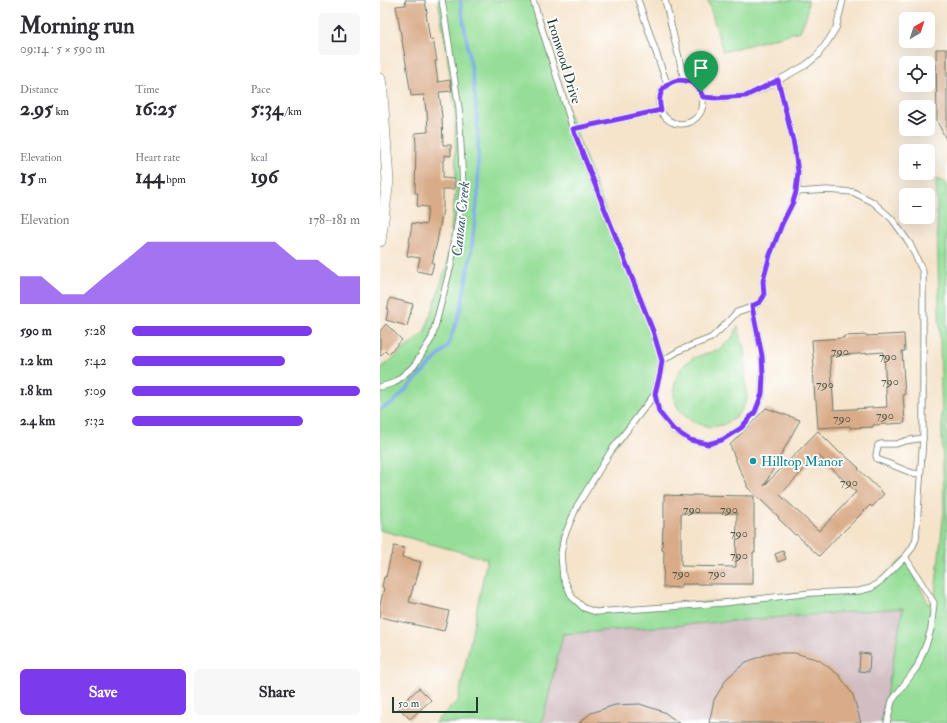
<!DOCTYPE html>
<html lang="en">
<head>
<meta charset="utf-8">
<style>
	:root { --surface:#fff; --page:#f7f7f7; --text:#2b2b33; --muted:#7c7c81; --accent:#7c3aed }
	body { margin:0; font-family:"IM FELL Double Pica",serif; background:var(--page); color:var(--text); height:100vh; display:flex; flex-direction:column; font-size:15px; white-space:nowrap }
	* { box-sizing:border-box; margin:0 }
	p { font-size:13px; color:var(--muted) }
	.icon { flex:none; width:22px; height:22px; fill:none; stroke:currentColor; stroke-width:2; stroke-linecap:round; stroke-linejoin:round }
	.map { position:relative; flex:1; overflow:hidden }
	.details { display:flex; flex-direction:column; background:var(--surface); width:380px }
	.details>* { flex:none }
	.needle { width:26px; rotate:39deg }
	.controls { position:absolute; left:519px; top:12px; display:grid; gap:8px }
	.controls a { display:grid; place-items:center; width:36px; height:36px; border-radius:6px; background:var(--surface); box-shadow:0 4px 16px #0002; font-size:20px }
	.scale { position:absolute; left:12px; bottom:10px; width:86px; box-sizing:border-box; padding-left:4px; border:2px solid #1f3d34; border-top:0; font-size:11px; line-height:14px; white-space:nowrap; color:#1f3d34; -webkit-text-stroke:3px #fff; paint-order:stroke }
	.pin { position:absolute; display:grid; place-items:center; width:34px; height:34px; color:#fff; margin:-41px -17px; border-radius:50% 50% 50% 0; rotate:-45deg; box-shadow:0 0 4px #0007 }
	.pin .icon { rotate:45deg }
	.round { display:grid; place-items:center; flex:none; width:42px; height:42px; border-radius:6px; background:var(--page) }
	.headline { display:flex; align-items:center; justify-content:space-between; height:68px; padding:0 20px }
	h1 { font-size:22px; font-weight:700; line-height:30px }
	.stats { display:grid; grid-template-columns:repeat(3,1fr); gap:6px; height:68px; padding:4px 20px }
	.stats div { display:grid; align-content:center }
	.stats b { font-size:20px; font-weight:700 }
	.stats small { font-size:11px; font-weight:400 }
	.stats p { font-size:11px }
	.chart { height:112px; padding:8px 20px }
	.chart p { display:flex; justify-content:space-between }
	.chart svg { width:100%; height:72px; margin-top:4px; fill:var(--accent); opacity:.7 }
	.button { display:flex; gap:8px; margin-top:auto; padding:8px 20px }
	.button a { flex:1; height:46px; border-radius:6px; background:var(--accent); color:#fff; font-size:16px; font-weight:700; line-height:46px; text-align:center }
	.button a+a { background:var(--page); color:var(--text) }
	ul { padding:0 20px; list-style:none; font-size:13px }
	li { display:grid; grid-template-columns:64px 48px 1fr; align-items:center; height:30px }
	li i { height:10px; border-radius:5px; background:var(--accent) }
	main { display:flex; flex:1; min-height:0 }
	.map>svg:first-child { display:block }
	.industrial { fill:#d2bec2 }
	.green { fill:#96de98; stroke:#5a8e66 }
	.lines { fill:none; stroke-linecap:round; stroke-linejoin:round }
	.stream { stroke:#7dace7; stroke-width:3.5 }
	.building { fill:#d9ab88; fill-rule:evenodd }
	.lane-casing { stroke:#6a7768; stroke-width:7 }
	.street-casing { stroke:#6a7768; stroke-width:12 }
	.lane { stroke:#fff; stroke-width:5.5 }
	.street { stroke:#fff; stroke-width:11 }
	.route-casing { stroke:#fff; stroke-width:8 }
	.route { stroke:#7c3aed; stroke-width:5 }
	.culture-dot { fill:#0f9aa8; stroke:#fff; stroke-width:1.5 }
	.labels { text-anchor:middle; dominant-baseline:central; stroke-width:3.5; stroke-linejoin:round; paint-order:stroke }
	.number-label { font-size:12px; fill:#4e5849 }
	.street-label { font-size:14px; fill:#1f3d34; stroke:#fff }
	.culture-label { font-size:14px; fill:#0d838f; stroke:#fff; text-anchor:start }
	.water-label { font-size:15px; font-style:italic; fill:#3b5e6a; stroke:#fff }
</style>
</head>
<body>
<main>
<section class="details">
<div class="headline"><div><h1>Morning run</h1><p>09:14 · 5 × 590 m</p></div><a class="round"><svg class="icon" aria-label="share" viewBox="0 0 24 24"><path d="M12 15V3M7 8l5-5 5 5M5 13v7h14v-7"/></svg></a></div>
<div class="stats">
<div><p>Distance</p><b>2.95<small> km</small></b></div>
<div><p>Time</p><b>16:25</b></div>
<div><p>Pace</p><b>5:34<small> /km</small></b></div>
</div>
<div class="stats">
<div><p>Elevation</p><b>15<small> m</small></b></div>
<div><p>Heart rate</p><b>144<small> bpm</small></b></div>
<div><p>kcal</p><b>196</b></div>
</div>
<div class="chart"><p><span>Elevation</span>178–181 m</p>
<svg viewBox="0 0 160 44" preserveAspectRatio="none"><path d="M0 44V27L10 27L20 38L30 38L40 27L50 17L60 6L70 6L80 6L90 6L100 6L110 6L120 6L130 17L140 17L150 27L160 27V44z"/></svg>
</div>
<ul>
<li><b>590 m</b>5:28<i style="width:79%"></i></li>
<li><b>1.2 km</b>5:42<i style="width:67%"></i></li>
<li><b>1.8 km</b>5:09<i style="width:100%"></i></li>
<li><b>2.4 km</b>5:32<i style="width:75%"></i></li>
</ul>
<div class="button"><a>Save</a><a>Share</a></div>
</section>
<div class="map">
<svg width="567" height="723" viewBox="0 0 567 723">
	<rect width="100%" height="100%" fill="#fff"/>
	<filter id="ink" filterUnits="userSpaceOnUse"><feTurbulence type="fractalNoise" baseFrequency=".025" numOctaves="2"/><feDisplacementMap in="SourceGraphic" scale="8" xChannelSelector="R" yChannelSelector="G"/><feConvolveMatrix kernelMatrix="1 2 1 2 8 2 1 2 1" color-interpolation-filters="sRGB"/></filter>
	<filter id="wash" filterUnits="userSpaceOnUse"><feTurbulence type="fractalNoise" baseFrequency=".012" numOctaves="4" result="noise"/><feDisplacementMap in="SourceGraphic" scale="16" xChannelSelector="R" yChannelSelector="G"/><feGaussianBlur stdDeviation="0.9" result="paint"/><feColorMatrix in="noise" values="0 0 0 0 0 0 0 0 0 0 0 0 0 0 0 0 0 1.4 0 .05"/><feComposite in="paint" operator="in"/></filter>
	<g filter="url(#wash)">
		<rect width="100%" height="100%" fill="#f5e3ca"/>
		<path class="industrial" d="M524,608L501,723H162L183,634Z"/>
		<g class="green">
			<path d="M58,0H153L182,95L282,361L275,394L231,451L197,506L184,537L183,577L192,597L216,612L491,588L525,557L548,603L547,604L554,603L564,511L556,179L567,183V723H501L523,608L183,634L162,723H54L78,701L107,559L0,530V367L5,365L44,333L53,309L67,265L76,186L75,111L66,45Z"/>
			<path d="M328,0H428L427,15L420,31L343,52Z"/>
			<path d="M358,326L364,350L367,399L361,411L354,419L342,425L330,427L316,423L306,417L298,408L294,399V387L298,373L304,365L313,358L340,349L350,340L354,335Z"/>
		</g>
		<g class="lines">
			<path class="stream" d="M0,409L13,403L68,346L80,311L86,282L91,253L98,195V137L96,107L93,78L80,0"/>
		</g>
		<g id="blocks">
			<g class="building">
				<path d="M25,0H45L47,13H46L50,40L53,39L57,61H55L58,82L70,80L72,91L59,92L62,117L63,145H71V156L65,155V160H63V178L74,179V189H63V209L57,242L52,263H54L51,274L37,271L40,258L27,256L32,223L46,225L48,207L37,206L38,193H35L36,144L35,133L48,132L47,111H46L44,95L31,96L27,69L16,6L26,5Z"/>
				<path d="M556,49H567V141L557,121Z"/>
				<path d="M10,298L33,304L27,326L6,320L8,311L7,310Z"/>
				<path d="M6,324L22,340L8,354L5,351L0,356V331Z"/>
				<path d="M524,334L525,351H522L525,395H523L525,423L493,425V427L470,428V426L438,428L436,400H435L433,368L434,367L432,340L464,338V336L487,335V336ZM504,352L507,407L454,410L450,356Z"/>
				<path d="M386,408L420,420L384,486L438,431L460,453L461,452L479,468L478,469L504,494L492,507L490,505L459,536H458L439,556L416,534L415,535L398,518L399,517L367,487V484L359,468L350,445ZM438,455L476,492L439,531L400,495Z"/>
				<path d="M284,495L312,496V495L374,496V528H375V552H373V584H301V588L283,587L284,551L282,550L283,527H284ZM301,513H357L356,567L301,566Z"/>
				<path d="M14,546L24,548L22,557L41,562L35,585L34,584L29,602L69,611L64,631L0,617V605L4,588L2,587L4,577H6L11,555H12Z"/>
				<path d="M403,551L406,559L398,562L395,554Z"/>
				<path d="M390,653H415L439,660L459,675L473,695L481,723H329L334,700L347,678L366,662Z"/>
				<path d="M480,653L490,654L489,672L479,671Z"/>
				<path d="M39,688L51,700L30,719L18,707Z"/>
				<path d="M260,704L284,712L299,723H199L211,713L235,705Z"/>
			</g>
		</g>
	</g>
	<g filter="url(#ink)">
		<use href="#blocks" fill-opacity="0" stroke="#6a7768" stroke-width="1"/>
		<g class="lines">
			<g class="lane-casing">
				<g id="lane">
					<path d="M153,0L193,129L273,331L282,361L280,374L275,394L279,412L293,429L310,440L328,444L342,440L361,428L375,412L382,395L383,376L382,356L372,307"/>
					<path d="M258,0L287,84"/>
					<path d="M285,0L304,79"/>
					<circle cx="301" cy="102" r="22"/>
					<path d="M323,97L335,98L366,96L386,87L426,65L437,56L448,41L456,28L463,0"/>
					<path d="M193,129L281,110"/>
					<path d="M282,361L300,350L331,338L343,327L357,312L372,307L380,302L384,296L383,281L390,255L402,224L413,202L417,192L418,172L414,145L398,80"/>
					<path d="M0,387L14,383L34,366L52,338L71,265L83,187L79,108L62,0"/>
					<path d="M275,394L231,451L197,506L184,537L181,554L183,577L192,597L204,608L216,612L343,603L431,593L479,591L491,588L502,580L525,557L532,548L536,539L543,438V272L530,244L512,219L493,202L473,192L447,190L417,192"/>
					<path d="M541,474L532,473L497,459L496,456L498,445L501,444H516L525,441L543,438"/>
					<path d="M507,723L512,701L537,667L547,642L551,629L554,603L525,557"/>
				</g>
			</g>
			<g class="street-casing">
				<path id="street" d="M0,79L2,93L8,181L0,241"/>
			</g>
			<use href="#lane" class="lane"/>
			<use href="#street" class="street"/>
		</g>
	</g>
	<g class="lines" filter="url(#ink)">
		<g class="route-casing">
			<path id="route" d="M298,80C311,80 318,85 323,97L335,98L366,96L398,80L414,145L418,172L416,192L413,202L402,224L390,255L383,281L384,296L380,302L372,306L382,356L383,376L382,394L375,412L361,428L342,440L328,444L310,440L293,429L279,412L275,394L280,374L282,361L273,331L193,129L281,110C277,95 282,84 298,80Z"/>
		</g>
		<use href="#route" class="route"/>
	</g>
	<circle class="culture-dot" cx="373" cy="461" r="4"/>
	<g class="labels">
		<g class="number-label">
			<text x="460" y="351">790</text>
			<text x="508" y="356">790</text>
			<text x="510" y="381">790</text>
			<text x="445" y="384">790</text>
			<text x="505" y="415">790</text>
			<text x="462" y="418">790</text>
			<text x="469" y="482">790</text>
			<text x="312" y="509">790</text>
			<text x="349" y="509">790</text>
			<text x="359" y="533">790</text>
			<text x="359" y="555">790</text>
			<text x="301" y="573">790</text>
			<text x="337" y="573">790</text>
		</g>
		<g class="street-label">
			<text transform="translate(184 61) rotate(73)">Ironwood Drive</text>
		</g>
		<g class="culture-label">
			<text x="381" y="461">Hilltop Manor</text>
		</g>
		<g class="water-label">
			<text transform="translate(81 219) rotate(-84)">Canoas Creek</text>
		</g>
	</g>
</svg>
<div class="controls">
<a><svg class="needle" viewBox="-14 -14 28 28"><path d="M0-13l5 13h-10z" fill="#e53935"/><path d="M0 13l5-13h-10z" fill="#7c7c81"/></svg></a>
<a><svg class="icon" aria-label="locate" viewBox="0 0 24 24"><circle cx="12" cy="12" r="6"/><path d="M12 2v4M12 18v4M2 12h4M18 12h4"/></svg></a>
<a><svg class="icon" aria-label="layers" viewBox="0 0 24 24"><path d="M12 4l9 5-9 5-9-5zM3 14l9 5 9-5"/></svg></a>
<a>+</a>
<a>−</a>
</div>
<div class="scale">50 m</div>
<div class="pin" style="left:321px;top:92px;background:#1e9e55"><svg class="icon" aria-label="arrive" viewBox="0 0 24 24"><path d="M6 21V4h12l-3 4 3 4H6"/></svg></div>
</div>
</main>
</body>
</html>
